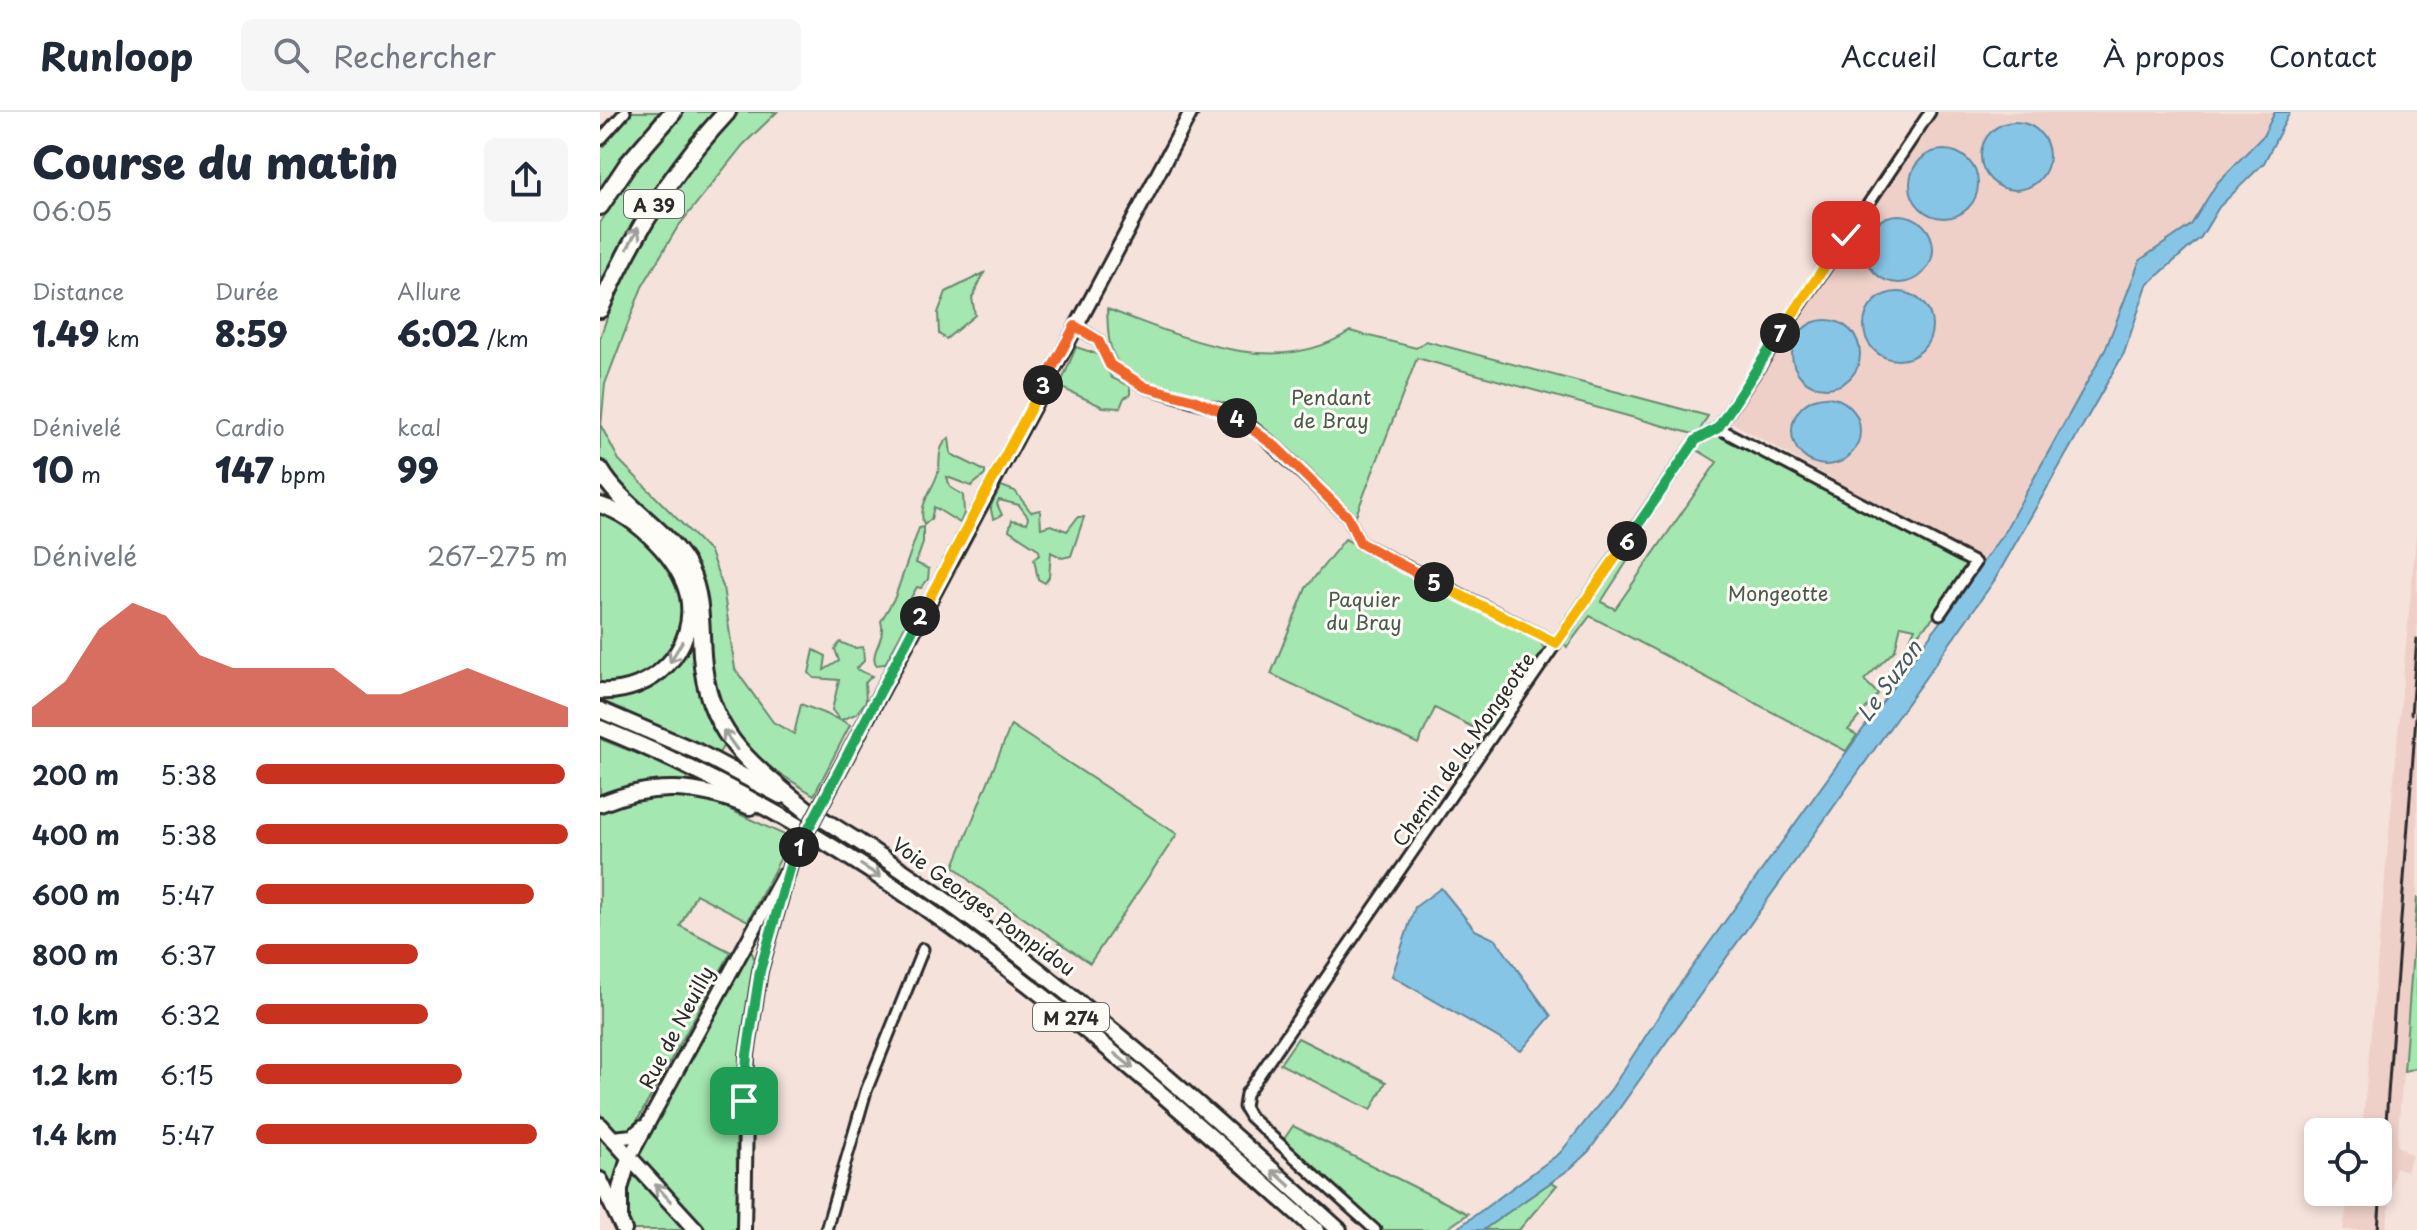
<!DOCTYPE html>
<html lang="fr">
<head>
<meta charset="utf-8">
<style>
	:root { --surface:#fff; --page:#f6f6f7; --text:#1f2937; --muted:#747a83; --line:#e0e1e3; --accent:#c8321e }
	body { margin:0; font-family:"Playpen Sans",sans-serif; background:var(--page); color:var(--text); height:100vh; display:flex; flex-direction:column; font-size:30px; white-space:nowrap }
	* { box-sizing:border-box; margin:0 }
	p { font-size:26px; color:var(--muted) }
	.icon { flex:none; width:44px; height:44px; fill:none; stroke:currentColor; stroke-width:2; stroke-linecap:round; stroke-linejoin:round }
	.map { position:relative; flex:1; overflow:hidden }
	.drawer { display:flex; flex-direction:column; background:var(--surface); width:600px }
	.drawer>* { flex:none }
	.controls { position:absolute; left:1704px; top:1006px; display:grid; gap:16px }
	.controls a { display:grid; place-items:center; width:88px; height:88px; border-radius:12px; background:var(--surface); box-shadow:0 4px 12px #0003; font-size:40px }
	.pin { position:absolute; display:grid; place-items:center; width:68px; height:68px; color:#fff; margin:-34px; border-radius:16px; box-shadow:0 4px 12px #0006 }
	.km { position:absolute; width:40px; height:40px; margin:-20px; border-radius:50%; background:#222; color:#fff; font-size:22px; line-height:40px; text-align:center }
	.round { display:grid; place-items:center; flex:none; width:84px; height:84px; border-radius:12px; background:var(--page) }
	.headline { display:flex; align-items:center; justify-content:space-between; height:136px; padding:0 32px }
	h1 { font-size:44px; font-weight:800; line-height:60px }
	.figures { display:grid; grid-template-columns:repeat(3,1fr); gap:12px; height:136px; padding:8px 32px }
	.figures div { display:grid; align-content:center }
	.figures b { font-size:34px; font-weight:800 }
	.figures small { font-size:22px; font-weight:400 }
	.figures p { font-size:22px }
	.chart { height:224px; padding:16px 32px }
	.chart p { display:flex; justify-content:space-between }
	.chart svg { width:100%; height:144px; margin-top:8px; fill:var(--accent); opacity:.7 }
	ul { padding:0 32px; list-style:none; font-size:26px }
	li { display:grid; grid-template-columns:128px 96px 1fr; align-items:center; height:60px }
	li i { height:20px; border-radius:10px; background:var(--accent) }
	header { display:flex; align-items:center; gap:48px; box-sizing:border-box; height:112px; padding:0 40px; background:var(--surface); border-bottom:2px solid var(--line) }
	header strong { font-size:38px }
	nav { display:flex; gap:44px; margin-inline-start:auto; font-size:28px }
	.search { width:560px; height:72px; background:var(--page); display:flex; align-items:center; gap:20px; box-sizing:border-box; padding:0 28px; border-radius:12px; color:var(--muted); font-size:30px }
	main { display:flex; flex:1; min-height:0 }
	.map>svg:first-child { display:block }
	.built { fill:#eed0c8 }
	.green { fill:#a5e7b0; stroke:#68896e; stroke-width:2 }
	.water { fill:#87c5e7; stroke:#62879c; stroke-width:2 }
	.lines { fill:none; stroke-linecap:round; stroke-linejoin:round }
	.minor-casing { stroke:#2b2b2b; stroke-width:15 }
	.secondary-casing { stroke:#2b2b2b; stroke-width:18 }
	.primary-casing { stroke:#2b2b2b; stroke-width:20 }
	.trunk-casing { stroke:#2b2b2b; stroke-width:20 }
	.motorway-casing { stroke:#2b2b2b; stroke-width:22 }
	.minor { stroke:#fdfcf7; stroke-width:9 }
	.secondary { stroke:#fdfcf7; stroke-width:12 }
	.primary { stroke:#fdfcf7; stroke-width:14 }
	.trunk { stroke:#fdfcf7; stroke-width:14 }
	.motorway { stroke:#fdfcf7; stroke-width:16 }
	.rail { stroke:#2b2b2b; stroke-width:3 }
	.secondary-bridge-casing { stroke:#2b2b2b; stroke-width:18; stroke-linecap:butt }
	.secondary-bridge { stroke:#fdfcf7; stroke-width:12 }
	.oneway { stroke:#9e9e9b }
	.split-1-casing { stroke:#fff; stroke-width:16 }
	.split-2-casing { stroke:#fff; stroke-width:16 }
	.split-3-casing { stroke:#fff; stroke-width:16 }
	.split-4-casing { stroke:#fff; stroke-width:16 }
	.split-5-casing { stroke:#fff; stroke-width:16 }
	.split-6-casing { stroke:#fff; stroke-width:16 }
	.split-7-casing { stroke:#fff; stroke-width:16 }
	.split-8-casing { stroke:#fff; stroke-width:16 }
	.split-1 { stroke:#22a559; stroke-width:10 }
	.split-2 { stroke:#22a559; stroke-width:10 }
	.split-3 { stroke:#f5b400; stroke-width:10 }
	.split-4 { stroke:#f0652b; stroke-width:10 }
	.split-5 { stroke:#f0652b; stroke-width:10 }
	.split-6 { stroke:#f5b400; stroke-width:10 }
	.split-7 { stroke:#22a559; stroke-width:10 }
	.split-8 { stroke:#f5b400; stroke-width:10 }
	.labels { text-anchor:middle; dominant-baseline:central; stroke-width:6; stroke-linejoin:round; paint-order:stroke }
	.shield { fill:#fdfcf7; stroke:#6a6a68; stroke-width:2 }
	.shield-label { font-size:18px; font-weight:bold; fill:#2b2b2b }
	.park-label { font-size:20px; fill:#4a5a4c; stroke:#fdfcf7 }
	.street-label { font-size:20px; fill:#2b2b2b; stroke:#fdfcf7 }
	.water-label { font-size:22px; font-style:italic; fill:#475963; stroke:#fdfcf7 }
</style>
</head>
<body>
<header>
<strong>Runloop</strong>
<div class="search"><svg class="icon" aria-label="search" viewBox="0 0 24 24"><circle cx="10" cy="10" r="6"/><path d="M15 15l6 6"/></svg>Rechercher</div>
<nav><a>Accueil</a><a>Carte</a><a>À propos</a><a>Contact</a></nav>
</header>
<main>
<section class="drawer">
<div class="headline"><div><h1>Course du matin</h1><p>06:05</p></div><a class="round"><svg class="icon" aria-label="share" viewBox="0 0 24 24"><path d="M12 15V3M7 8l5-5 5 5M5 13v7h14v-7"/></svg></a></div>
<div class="figures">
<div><p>Distance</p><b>1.49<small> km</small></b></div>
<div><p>Durée</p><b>8:59</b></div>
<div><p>Allure</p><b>6:02<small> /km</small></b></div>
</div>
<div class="figures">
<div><p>Dénivelé</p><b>10<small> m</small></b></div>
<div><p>Cardio</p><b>147<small> bpm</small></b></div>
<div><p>kcal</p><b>99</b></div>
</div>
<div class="chart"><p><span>Dénivelé</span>267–275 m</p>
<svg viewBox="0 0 160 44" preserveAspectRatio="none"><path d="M0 44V38L10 30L20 14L30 6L40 10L50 22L60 26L70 26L80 26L90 26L100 34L110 34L120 30L130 26L140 30L150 34L160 38V44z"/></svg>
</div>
<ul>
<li><b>200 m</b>5:38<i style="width:99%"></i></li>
<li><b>400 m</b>5:38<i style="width:100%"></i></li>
<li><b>600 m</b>5:47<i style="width:89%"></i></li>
<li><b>800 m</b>6:37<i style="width:52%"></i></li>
<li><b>1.0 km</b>6:32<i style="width:55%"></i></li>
<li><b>1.2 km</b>6:15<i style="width:66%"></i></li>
<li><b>1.4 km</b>5:47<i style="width:90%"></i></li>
</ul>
</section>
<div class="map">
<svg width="1817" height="1118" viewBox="0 0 1817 1118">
	<rect width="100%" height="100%" fill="#f4e2db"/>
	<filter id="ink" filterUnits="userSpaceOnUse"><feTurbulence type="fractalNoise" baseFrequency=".0125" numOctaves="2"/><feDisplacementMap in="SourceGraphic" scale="16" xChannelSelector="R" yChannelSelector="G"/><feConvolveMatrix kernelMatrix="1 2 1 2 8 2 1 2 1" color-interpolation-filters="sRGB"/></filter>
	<g filter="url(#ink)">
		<g class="built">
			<path d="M1337,0H1675L1663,24L1617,71L1591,113L1540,148L1506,236L1384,452L1126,307Z"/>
			<path d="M1817,413V785L1797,1033L1812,1044L1806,1059L1795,1055L1786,1118H1743L1749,1080H1778V1020H1762Z"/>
		</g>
		<g class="green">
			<path d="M31,0H59L0,76V36Z"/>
			<path d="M84,0H118C68,53 30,111 0,178V111L31,63Z"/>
			<path d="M139,0H177L143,33L77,116L42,175L5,272L1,314L19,348L110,440L123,475L135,557L173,610L194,622L201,592L240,608L232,598L239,568L214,566L209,561L214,538L226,544L224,558L239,549L235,537L240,530L254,536L263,535L264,549L256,557L272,564L265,571L266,589L256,602L241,608L250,613L214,683L150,643L113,587L105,503L0,346V226L10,197L46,120L64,93L107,35Z"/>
			<path d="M384,161L372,186L375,203L346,227L339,222L338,201L346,180Z"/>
			<path d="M507,197C581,224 676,269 750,219L816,236L826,229L1108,304L1097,323L817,246L756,403C713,364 670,306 614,289C585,280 538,277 518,250C507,236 508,214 507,197Z"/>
			<path d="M476,235L497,242L512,266L530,274V283L524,286L520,296L503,295L464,277L461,271Z"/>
			<path d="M1117,323L1362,448L1369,456L1336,503L1308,532L1315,516L1301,513L1295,538L1264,568L1278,582L1248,618L1257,623L1246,639L990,504L967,535L963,530L1034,423L1046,420L1001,490L1015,497L1117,350L1094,336L1103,328Z"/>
			<path d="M349,326L351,342L385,359V363L371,374L347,365L350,375L363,383L364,401L360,411L334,395L331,407L324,413C316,391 337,374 339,356C340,344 338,335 349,326Z"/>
			<path d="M401,374L415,379L431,400L440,398L441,416L451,413L467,419L478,405H484L471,444L462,446L451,440L449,465L445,471L438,467L434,447L440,442L438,437L409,418L412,408L427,411L428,405L419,393L399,388L397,392L402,403L394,407C386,393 396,387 401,374Z"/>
			<path d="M0,398C89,438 128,561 0,574Z"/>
			<path d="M323,415V431L316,451L329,457L328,467L321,476L317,475L309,489L316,493L285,552L276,553C269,539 287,527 281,509L295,485L319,416Z"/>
			<path d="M745,427L939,527L945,539L943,547L890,624L835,596L818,632L671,562L706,476Z"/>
			<path d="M92,515L116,618L124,633L119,641L0,589V583L38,580Z"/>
			<path d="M411,613L577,722L490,851L372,771L354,754Z"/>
			<path d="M0,627L72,655L100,670L39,675L0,687Z"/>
			<path d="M85,681L123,689L128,697L191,726L148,809L96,782L80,814L131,840L37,1009L28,1020H16L0,1002V697L33,685Z"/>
			<path d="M1817,785V956L1804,959Z"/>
			<path d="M147,841H152L155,848L136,1007L138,1118H103L39,1044Z"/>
			<path d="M698,926L786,970L771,998L680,952Z"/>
			<path d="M693,1014L868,1102L845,1118H781L682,1030Z"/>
			<path d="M0,1025L21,1046L14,1084L0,1057Z"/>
			<path d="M31,1057L89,1118H30C24,1098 24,1077 31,1057Z"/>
			<path d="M951,1070L957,1073L919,1118H883Z"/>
		</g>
		<g class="water">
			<path d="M1675,0H1690L1664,51L1619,95L1601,125L1547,173L1524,241L1394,469L989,1039L971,1056L883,1118H855L960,1041L1012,976L1075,879L1403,422L1506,236L1540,148L1591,113L1617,71L1663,24Z"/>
			<circle cx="1415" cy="44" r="34"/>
			<circle cx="1344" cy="72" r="34"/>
			<circle cx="1299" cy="137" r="34"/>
			<circle cx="1298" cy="214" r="34"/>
			<circle cx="1226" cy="242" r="34"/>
			<circle cx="1226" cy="319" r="34"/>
			<path d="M841,776L875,818L896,828L951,904L921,939L792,864L815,795Z"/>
		</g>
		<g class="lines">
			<g class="minor-casing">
				<g id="minor">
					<path d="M0,28L25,0"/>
					<path d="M475,214L498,228L510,253L545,275L626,299L650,313L748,405L760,431L956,531"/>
					<path d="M1118,316L1375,451L1340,502"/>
					<path d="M226,1118L266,979L323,837"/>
					<path d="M775,1118L650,1005L644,995L646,982L1096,328L1118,316L1330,0"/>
				</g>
			</g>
			<g class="secondary-casing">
				<g id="secondary">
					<path d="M232,672L591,0"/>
					<path d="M13,1026L32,1024L43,1015"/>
					<path d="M29,1046L183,764"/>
					<path d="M144,1118L147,943L160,859L191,750"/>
				</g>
			</g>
			<g class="primary-casing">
				<g id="primary">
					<path d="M0,1013L96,1118"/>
					<path d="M0,1068L24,1118"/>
					<path d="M20,1107V1077L29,1046"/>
				</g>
			</g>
			<g class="trunk-casing">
				<g id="trunk">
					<path d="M0,393C36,404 80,447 88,484C98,538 52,582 0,579"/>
					<path d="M0,598L98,640L181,684"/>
					<path d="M0,616C275,726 498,923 716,1118"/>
					<path d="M0,692C53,670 98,673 150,695"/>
					<path d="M207,698C404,814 570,966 739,1118"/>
				</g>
			</g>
			<g class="motorway-casing">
				<g id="motorway">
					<path d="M0,94L28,52L73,0"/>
					<path d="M0,197C32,123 72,59 127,0"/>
					<path d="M0,358C23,397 69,418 89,458C102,484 100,515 102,543C107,622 151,653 208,699"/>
				</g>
			</g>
			<use href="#minor" class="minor"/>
			<use href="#secondary" class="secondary"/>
			<use href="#primary" class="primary"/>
			<use href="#trunk" class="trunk"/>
			<use href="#motorway" class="motorway"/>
			<g class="rail">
				<path d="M1811,602L1817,527"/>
				<path d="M1778,1118L1817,591"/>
			</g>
			<g class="secondary-bridge-casing">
				<path id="secondary-bridge" d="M191,750L232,672"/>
			</g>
			<use href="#secondary-bridge" class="secondary-bridge"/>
		</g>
		<defs><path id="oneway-shaft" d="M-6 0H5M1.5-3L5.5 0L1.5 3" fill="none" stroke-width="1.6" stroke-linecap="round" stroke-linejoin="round" transform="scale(2)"/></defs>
		<g class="oneway">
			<use href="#oneway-shaft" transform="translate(33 126) rotate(-62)"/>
			<use href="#oneway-shaft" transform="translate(76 540) rotate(121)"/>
			<use href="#oneway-shaft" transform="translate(130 628) rotate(-126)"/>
			<use href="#oneway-shaft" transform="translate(271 759) rotate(32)"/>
			<use href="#oneway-shaft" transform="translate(524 949) rotate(39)"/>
			<use href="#oneway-shaft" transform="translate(681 1066) rotate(-138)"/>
			<use href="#oneway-shaft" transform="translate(63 1081) rotate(-132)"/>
		</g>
	</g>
	<g class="lines" filter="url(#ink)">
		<g class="split-1-casing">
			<path id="split-1" d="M144,989L147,943L160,859L191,750L199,735"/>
		</g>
		<g class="split-2-casing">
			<path id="split-2" d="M199,735L320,504"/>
		</g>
		<g class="split-3-casing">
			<path id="split-3" d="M320,504L443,273"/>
		</g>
		<g class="split-4-casing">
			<path id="split-4" d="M443,273L475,214L498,228L510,253L545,275L594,288L637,306"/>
		</g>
		<g class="split-5-casing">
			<path id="split-5" d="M637,306L676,335L748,405L760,431L834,470"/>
		</g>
		<g class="split-6-casing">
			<path id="split-6" d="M834,470L956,531L1027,429"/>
		</g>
		<g class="split-7-casing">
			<path id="split-7" d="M1027,429L1096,328L1118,316L1180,221"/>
		</g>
		<g class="split-8-casing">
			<path id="split-8" d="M1180,221L1246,123"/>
		</g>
		<use href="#split-1" class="split-1"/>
		<use href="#split-2" class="split-2"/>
		<use href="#split-3" class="split-3"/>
		<use href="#split-4" class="split-4"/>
		<use href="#split-5" class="split-5"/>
		<use href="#split-6" class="split-6"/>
		<use href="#split-7" class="split-7"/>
		<use href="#split-8" class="split-8"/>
	</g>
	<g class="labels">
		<g class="shield">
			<rect x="24" y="78" width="60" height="28" rx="6"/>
			<rect x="433" y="891" width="76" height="28" rx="6"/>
		</g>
		<g class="shield-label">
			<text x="54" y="92">A 39</text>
			<text x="471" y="905">M 274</text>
		</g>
		<g class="park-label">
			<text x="731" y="285">Pendant<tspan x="731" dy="23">de Bray</tspan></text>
			<text x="1178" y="481">Mongeotte</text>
			<text x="764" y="487">Paquier<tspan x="764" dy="23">du Bray</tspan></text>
		</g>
		<g class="street-label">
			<text transform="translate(863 637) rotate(-55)">Chemin de la Mongeotte</text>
			<text transform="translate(384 794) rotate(36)">Voie Georges Pompidou</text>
			<text transform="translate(76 915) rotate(-62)">Rue de Neuilly</text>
		</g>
		<g class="water-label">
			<text transform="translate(1288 568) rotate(-54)">Le Suzon</text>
		</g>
	</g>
</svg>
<div class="controls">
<a><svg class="icon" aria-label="locate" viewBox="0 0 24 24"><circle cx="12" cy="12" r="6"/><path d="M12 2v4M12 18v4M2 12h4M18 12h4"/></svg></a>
</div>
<div class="pin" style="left:144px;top:989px;background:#1e9e55"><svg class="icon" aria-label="arrive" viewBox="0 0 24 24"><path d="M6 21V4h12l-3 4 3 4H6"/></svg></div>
<div class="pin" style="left:1246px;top:123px;background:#d93025"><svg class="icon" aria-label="check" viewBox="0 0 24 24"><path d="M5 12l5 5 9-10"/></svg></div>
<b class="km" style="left:199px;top:735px">1</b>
<b class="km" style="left:320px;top:504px">2</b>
<b class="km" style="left:443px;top:273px">3</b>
<b class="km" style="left:637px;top:306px">4</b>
<b class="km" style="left:834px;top:470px">5</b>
<b class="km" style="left:1027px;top:429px">6</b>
<b class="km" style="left:1180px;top:221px">7</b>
</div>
</main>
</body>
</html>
